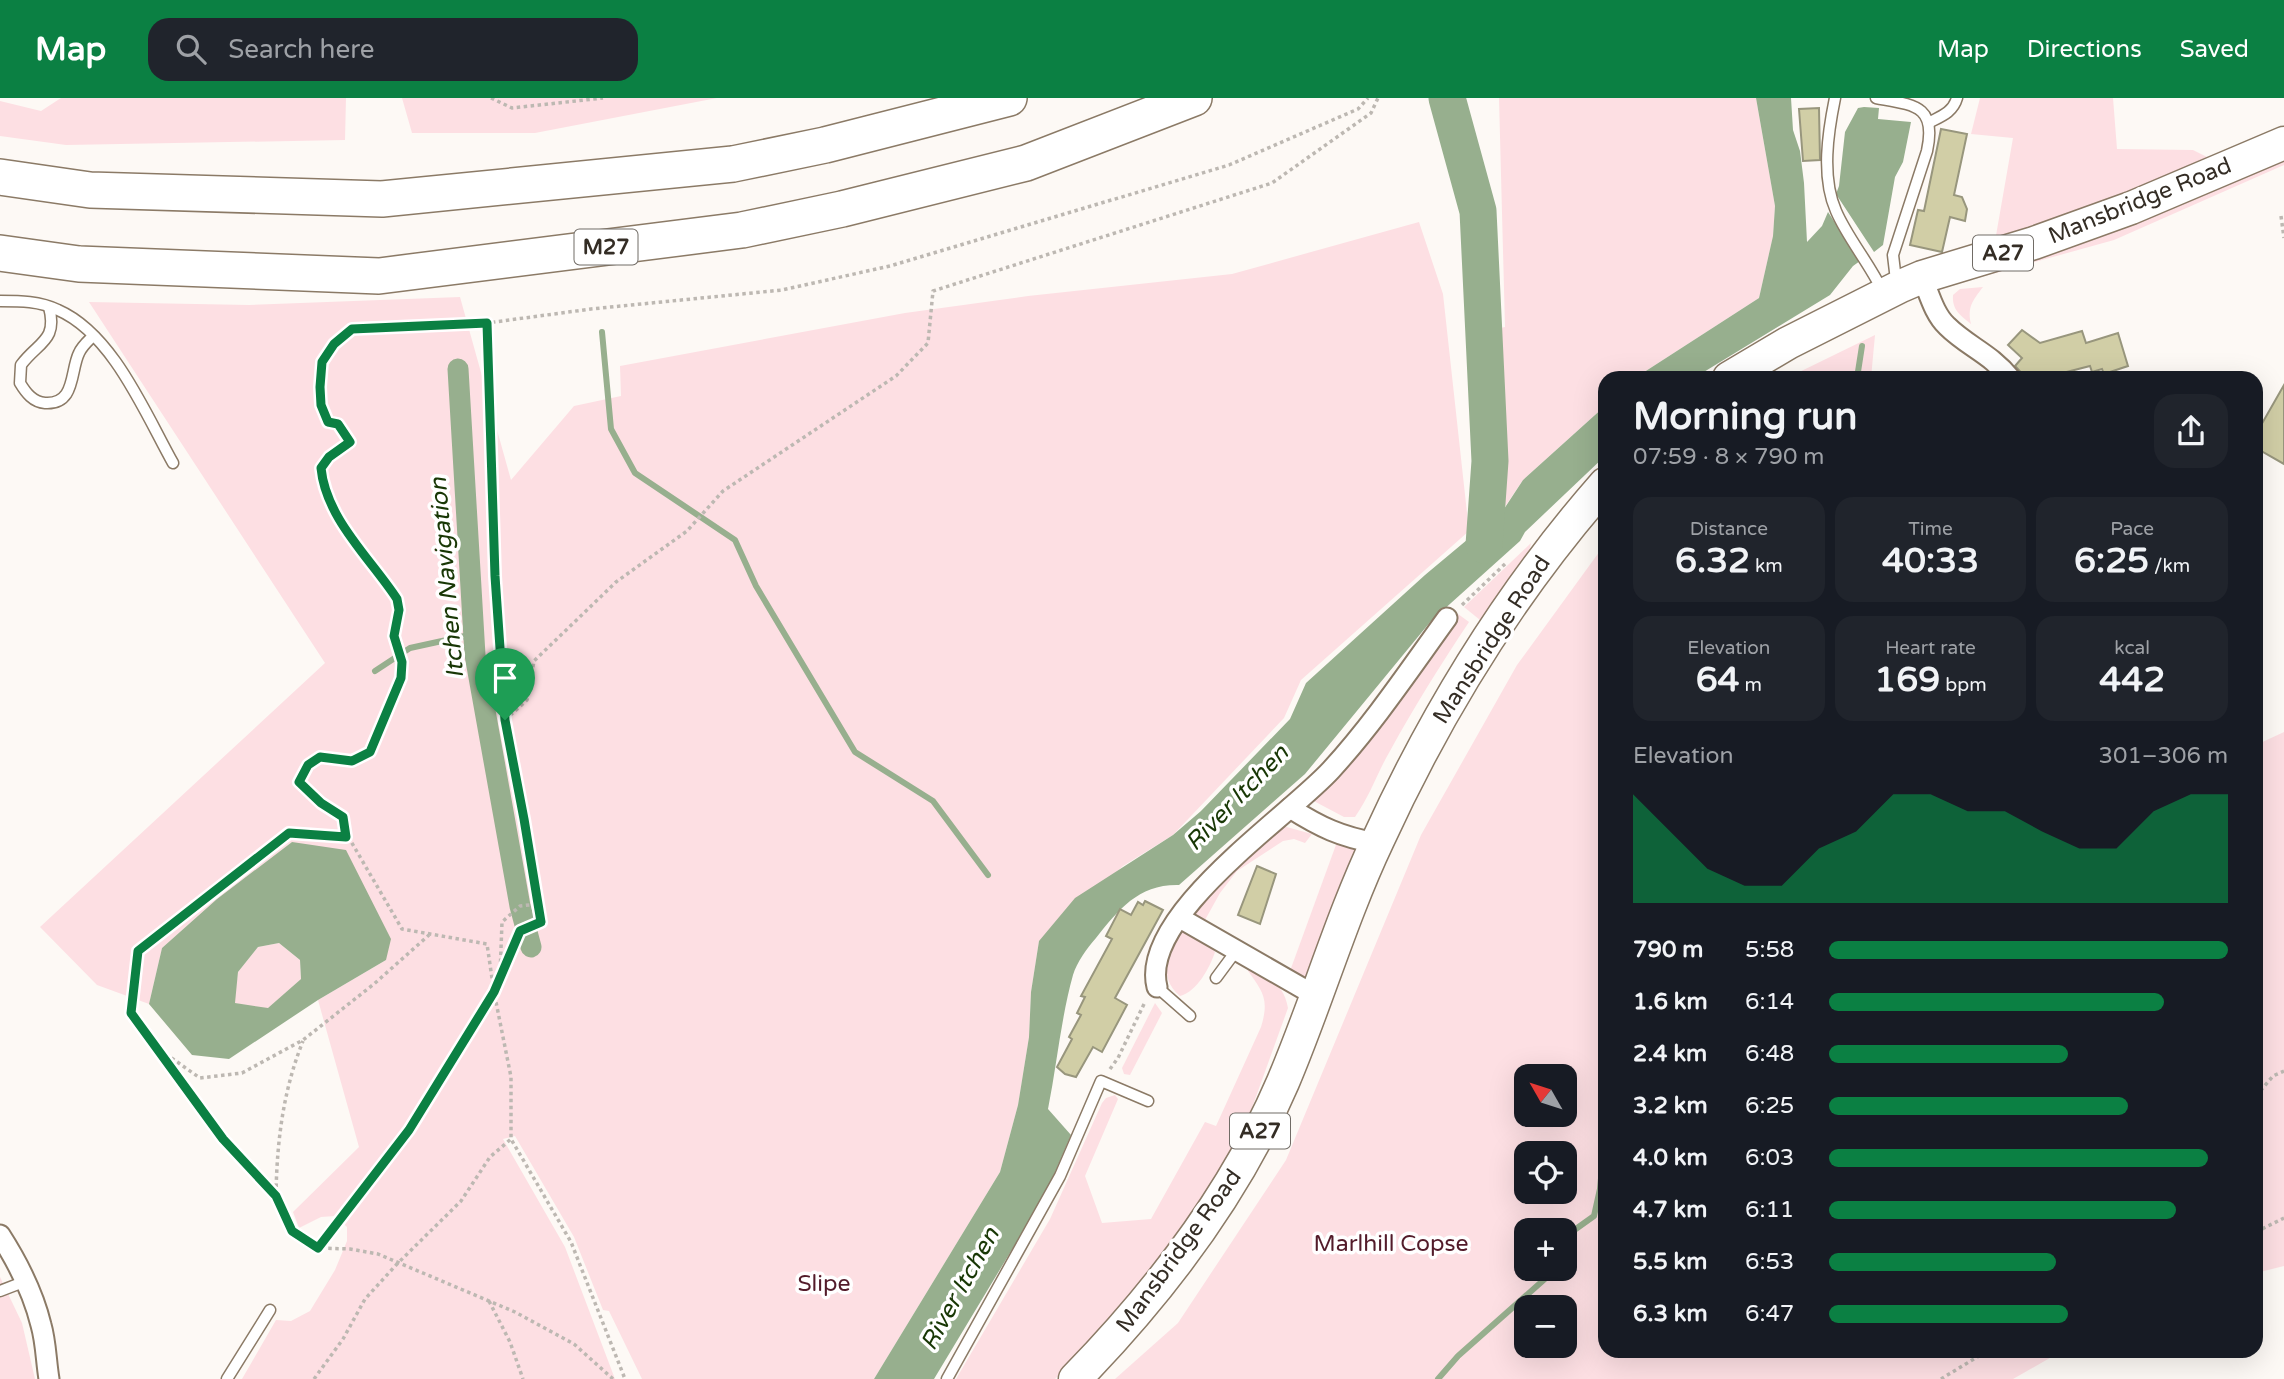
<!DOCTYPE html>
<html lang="en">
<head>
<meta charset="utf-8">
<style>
	:root { --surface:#171b24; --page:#20242c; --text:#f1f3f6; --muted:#9ea1a6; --accent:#0b8043 }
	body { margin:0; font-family:"Varela Round",sans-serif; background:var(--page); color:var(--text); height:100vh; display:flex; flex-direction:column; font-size:26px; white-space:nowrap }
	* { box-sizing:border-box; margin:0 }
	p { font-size:23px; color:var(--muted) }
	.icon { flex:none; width:38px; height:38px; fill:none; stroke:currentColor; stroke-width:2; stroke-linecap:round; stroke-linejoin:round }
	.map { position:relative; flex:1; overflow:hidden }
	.details { position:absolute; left:1598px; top:273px; width:665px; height:987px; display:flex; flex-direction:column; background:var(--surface); border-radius:21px; box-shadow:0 7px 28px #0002 }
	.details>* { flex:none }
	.needle { width:46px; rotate:309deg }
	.buttons { position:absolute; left:1514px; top:966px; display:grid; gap:14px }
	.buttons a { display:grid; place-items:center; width:63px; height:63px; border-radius:14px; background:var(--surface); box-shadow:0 7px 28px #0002; font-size:35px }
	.pin { position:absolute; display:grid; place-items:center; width:60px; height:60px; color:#fff; margin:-72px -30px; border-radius:50% 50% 50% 0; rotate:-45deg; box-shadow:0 0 7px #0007 }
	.pin .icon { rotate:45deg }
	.round { display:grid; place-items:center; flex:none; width:74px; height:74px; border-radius:21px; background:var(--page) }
	.summary { display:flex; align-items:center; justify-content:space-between; height:119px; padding:0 35px }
	h1 { font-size:38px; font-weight:700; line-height:52px }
	.stats { display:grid; grid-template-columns:repeat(3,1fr); gap:10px; height:119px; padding:7px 35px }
	.stats div { display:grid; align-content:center; border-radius:18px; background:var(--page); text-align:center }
	.stats b { font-size:35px; font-weight:700 }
	.stats small { font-size:19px; font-weight:400 }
	.stats p { font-size:19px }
	.chart { height:196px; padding:14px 35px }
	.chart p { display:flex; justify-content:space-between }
	.chart svg { width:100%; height:126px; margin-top:7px; fill:var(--accent); opacity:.7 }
	ul { padding:0 35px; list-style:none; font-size:23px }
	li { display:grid; grid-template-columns:112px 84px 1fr; align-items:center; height:52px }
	li i { height:18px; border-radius:9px; background:var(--accent) }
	header { display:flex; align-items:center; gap:42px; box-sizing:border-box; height:98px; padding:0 35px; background:var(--accent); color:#fff }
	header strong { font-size:33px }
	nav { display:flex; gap:38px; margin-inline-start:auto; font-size:24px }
	.search { width:490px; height:63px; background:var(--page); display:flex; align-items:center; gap:18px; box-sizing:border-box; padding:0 24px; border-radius:21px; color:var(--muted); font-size:26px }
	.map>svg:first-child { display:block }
	.green { fill:#fddfe3; fill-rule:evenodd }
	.water { fill:#97af8e; fill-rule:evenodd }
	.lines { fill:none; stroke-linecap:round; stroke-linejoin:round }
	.stream { stroke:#97af8e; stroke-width:6 }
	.canal { stroke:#97af8e; stroke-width:21 }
	.river { stroke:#97af8e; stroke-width:37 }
	.building { fill:#d1cea6; stroke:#98967d; stroke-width:2 }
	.lane-casing { stroke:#8b7a66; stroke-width:13 }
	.street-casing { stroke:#8b7a66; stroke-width:23 }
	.primary-casing { stroke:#8b7a66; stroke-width:35 }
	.highway-casing { stroke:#8b7a66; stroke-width:38 }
	.path { stroke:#bdb8b2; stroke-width:3.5; stroke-dasharray:3.5 3.5; stroke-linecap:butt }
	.lane { stroke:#fff; stroke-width:10 }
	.street { stroke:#fff; stroke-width:19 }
	.primary { stroke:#fff; stroke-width:32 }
	.highway { stroke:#fff; stroke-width:35 }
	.route-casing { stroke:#fff; stroke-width:14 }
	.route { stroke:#0b8043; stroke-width:9 }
	.labels { text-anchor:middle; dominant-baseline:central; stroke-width:7; stroke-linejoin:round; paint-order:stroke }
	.shield { fill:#fff; stroke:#716c66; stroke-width:2 }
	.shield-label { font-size:21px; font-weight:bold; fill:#342d25 }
	.street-label { font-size:23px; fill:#342d25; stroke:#fff }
	.park-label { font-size:23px; fill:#531b2a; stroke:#fff }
	.water-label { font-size:24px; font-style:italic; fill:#183705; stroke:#fff }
</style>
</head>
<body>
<header>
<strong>Map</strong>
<div class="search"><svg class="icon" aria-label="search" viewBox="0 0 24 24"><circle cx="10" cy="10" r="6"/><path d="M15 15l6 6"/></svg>Search here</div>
<nav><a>Map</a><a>Directions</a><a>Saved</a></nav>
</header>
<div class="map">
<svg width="2284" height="1281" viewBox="0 0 2284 1281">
	<rect width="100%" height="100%" fill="#fdf9f5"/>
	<g class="green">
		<path d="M61,0H346L345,42L66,47L0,38V3L41,13Z"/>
		<path d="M402,0H717L535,35H412Z"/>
		<path d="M1499,0H1756L1775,108L1773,138L1759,200L1635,280H1605V308L1523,382L1504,410H1500L1503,387L1491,232L1505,229Z"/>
		<path d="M1980,0H2113L2117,51L2193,52L2209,60L2127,99L1994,149L2013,40L1971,36Z"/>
		<path d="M2284,53V67L2114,142L1952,187L1955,183Z"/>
		<path d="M1419,124L1443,196L1469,433L1301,582L1284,620L1173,737L1123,768L1039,843L1031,894L1029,939L1018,1007L1000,1074L874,1281H642L609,1213L603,1212L574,1139L515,1038L503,1041L565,1149L615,1281H242L276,1222L291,1223L310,1213L335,1172L347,1143V1129L335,1118L321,1119L299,1130L293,1114L359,1049L318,902L386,862L292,744L217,801L162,850L149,906L97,887L40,829L325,565L89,204L249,207L460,199L511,382L574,308L621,298L620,268L905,215L1028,198L1232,176Z"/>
		<path d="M1983,189C1973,202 1967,209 1971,226C1960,217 1952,212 1953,197L1960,191Z"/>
		<path d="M1875,237L1871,280H1787Z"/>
		<path d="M1531,445L1529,454L1480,522L1464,509Z"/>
		<path d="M1605,446V1253H2062L2013,1281H1115L1178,1225L1286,1062L1421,737L1517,567ZM1526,978H1564V1017H1526ZM1526,1055H1564V1094H1526ZM1526,1132H1564V1171H1526ZM1526,1209H1564V1248H1526Z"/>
		<path d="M1458,516L1469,524C1441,566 1414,609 1390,653C1377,675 1370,698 1355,719H1344L1310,701Z"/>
		<path d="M2284,634V1168L2256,1175V647Z"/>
		<path d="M1283,728L1312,736L1305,745L1294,741L1283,743L1237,773L1220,795L1205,822L1192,814L1209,789Z"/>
		<path d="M1337,744L1356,751L1357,757L1309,881H1304L1290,873Z"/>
		<path d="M1182,830L1209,847L1215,854C1210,869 1197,894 1180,898C1156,878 1170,854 1182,830Z"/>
		<path d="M279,845L300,862L301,881L268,911L234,905L238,874L258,849Z"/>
		<path d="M1246,870C1269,882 1283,883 1288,910L1249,1018L1236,1049L1203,1109L1113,1223L1055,1281H956L1050,1121L1102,1005L1106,1000L1115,997L1118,1001L1085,1078L1102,1125L1151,1121L1205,1024L1216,1028L1261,929C1270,900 1262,893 1246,870Z"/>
		<path d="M1155,905L1162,915L1130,977L1124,976L1122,970Z"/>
		<path d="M0,1179L22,1225L35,1281H0Z"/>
	</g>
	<g class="water">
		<path d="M1756,0H1791L1793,32L1800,53L1804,85L1807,144L1822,128L1828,114L1860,163L1853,168L1830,197L1694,280H1635L1759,200L1773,138L1775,108Z"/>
		<path d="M1864,9L1879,10L1878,21L1911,24L1903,64L1895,79L1883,147L1874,154L1836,96L1839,88L1845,34L1858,10Z"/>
		<path d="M1605,308V358L1525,434L1520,443L1431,523L1305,676L1179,787C1139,786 1119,811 1096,840C1087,850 1077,864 1073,877C1061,920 1057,966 1048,1011L1071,1037L1046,1095L934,1281H874L1000,1074L1018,1007L1029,939L1031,894L1039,843L1075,800L1173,737L1201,713L1290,621L1306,585L1425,477L1504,411L1523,382Z"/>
		<path d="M292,744L346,752L391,841L386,862L318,902L229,961L192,957L149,906L162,850L217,801ZM279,845L300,862L301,881L268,910L235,905L238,874L258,849Z"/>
	</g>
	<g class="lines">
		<g class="stream">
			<path d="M602,234L611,331L635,375L735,442L756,488L855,654L933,703L988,777"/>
			<path d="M1857,280L1862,248"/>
			<path d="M375,573L410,550L474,536"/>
			<path d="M1564,1158L1573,1133L1594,1118L1600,1091L1605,1037"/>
			<path d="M1438,1281L1458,1258L1556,1171"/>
		</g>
		<path class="canal" d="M458,271L475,557L520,808L531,849"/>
		<path class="river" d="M1447,0L1478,113L1490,363L1484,447"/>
	</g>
	<g class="building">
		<path d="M1819,10L1820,62L1803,63L1799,11Z"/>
		<path d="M1941,31L1967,36L1954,97L1962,99L1967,111L1965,123L1950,119L1942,154L1910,147L1918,112L1924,113Z"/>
		<path d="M2022,232L2040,245L2082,233L2086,245L2118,235L2128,268L2104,276L2102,271L2092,274L2090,268L2055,277L2052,280H2026L2015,268L2022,260L2008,247Z"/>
		<path d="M2284,287V366L2256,350V336Z"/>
		<path d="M1257,768L1276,776L1260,826L1238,817Z"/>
		<path d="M1145,803L1163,812L1115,900L1127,907L1102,954L1093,949L1076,979L1065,976L1057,969L1072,941L1069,939L1081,917L1077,915L1085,899L1081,898L1112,841L1106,838L1120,811L1131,817L1138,804L1143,807Z"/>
	</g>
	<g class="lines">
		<g class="lane-casing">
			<g id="lane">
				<path d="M1835,0C1828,34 1821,79 1836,113C1847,139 1869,165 1882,192"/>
				<path d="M1876,0C1914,7 1937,7 1927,53L1893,157L1895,174L1900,186"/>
				<path d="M1930,24C1942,18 1953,14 1957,0"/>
				<path d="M0,203C20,203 40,203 58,212C113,236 145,315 173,365"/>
				<path d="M49,209C58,243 38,244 21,267L20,285C26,295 33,304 45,305C76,307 70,273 79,255C82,248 88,243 93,238"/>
				<path d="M1216,880L1236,853"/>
				<path d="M1157,889L1190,918"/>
				<path d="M0,1193L26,1183"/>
				<path d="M227,1281L270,1212"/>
				<path d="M947,1281L1060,1078L1101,983L1148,1003"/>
			</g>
		</g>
		<g class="street-casing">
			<g id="street">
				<path d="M1922,179C1929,195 1934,216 1947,228C1967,248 1991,256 2010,280"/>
				<path d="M1290,710C1320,729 1341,739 1376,745"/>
				<path d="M1180,820L1316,898"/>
				<path d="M1157,889C1139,818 1288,719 1331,672C1374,625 1410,571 1447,520"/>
				<path d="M0,1137C18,1165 33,1194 41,1227C46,1244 46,1263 49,1281"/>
			</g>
		</g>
		<g class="primary-casing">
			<g id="primary">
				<path d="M1729,280L1788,245L1901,188L1922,179L2034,145L2131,110L2284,45"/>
				<path d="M1075,1281C1160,1194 1235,1096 1283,984C1317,904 1341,820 1378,742C1437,613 1511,493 1605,386"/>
			</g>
		</g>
		<g class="highway-casing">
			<g id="highway">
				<path d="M0,79L90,92L382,101L733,66L825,47L1009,0"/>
				<path d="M0,155L79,166L379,178L742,132L842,111L1026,65L1194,0"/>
			</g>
		</g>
		<g class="path">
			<path d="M491,0L512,10L603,0"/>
			<path d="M2281,118L2284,140"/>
			<path d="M1462,507L1507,464"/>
			<path d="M505,622L527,602L534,563L616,484L687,433L723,393L896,278L928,245L933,193L1272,85L1371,15L1378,0"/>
			<path d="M346,738L343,719L321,705L299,684L308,667L320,659L352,663L370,654L401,580L402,564L394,538L399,512L398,501C382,477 314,397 321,370C324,358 341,351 350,344L338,326L328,324L321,307L320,289L322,264L334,246L352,231L487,225"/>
			<path d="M500,878L502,824L520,808L538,806"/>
			<path d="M160,952L200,980L242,975L303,942L374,886L429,837"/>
			<path d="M1110,971L1118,960L1145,904"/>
			<path d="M2256,998L2273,978L2284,973"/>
			<path d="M276,1096C277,1043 283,993 303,943"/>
			<path d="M2256,1134L2284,1120"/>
			<path d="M318,1150L409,1033L494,894L520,833L541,824L525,721L505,622L495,478L487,225L591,211L782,192L890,168L1229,67L1358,11L1368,0"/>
			<path d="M489,1203L510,1244L523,1281"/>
			<path d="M314,1281L343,1241L365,1201L397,1166L461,1103L490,1059L511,1041"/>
			<path d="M613,1281L574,1246L515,1214L378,1156L350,1151L318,1150L292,1133L276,1098L223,1041L131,915L138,853L289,735L349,740L402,831L487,846L494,894L511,979V1041L571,1144L625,1281"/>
			<path d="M1941,1281L1987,1253"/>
		</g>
		<use href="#lane" class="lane"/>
		<use href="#street" class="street"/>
		<use href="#primary" class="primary"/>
		<use href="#highway" class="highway"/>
	</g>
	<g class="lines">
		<g class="route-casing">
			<path id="route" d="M487,225L495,478L505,622L524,721L541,824L520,833L494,894L409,1032L318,1150L292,1133L276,1098L223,1041L131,915L138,853L289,735L346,739L343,719L321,705L299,684L308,667L320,659L352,663L370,654L401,580L402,564L394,538L399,512L397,501C371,461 326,421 321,370L329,359L350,344L338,326L328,324L321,307L320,289L322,264L334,246L352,231Z"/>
		</g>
		<use href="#route" class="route"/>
	</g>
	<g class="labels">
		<g class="shield">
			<rect x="574.5" y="131.5" width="63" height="35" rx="5"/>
			<rect x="1973" y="137.5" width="60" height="35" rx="5"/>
			<rect x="1230" y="1015.5" width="60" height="35" rx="5"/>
		</g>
		<g class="shield-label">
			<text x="606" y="149">M27</text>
			<text x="2003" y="155">A27</text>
			<text x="1260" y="1033">A27</text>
		</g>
		<g class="street-label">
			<text transform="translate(2140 103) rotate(-22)">Mansbridge Road</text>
			<text transform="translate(1492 542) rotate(-57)">Mansbridge Road</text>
			<text transform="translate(1179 1153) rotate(-54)">Mansbridge Road</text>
		</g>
		<g class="park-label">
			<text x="1391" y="1146">Marlhill Copse</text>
			<text x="824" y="1186">Slipe</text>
		</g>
		<g class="water-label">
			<text transform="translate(447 480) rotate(-95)">Itchen Navigation</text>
			<text transform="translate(1237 700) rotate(-46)">River Itchen</text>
			<text transform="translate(960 1191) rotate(-61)">River Itchen</text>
		</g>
	</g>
</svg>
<div class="buttons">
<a><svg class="needle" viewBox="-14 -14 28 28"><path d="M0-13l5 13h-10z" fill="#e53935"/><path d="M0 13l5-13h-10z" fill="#9ea1a6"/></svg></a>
<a><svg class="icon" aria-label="locate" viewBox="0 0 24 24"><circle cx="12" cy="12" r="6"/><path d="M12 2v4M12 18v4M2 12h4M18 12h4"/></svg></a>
<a>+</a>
<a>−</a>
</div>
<div class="pin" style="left:505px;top:622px;background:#1e9e55"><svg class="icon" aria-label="arrive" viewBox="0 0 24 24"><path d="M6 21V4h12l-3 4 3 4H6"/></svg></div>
<section class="details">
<div class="summary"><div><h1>Morning run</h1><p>07:59 · 8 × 790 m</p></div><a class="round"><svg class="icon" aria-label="share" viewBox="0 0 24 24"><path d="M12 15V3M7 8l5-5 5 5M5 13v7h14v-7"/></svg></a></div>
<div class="stats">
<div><p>Distance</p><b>6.32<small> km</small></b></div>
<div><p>Time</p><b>40:33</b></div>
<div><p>Pace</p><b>6:25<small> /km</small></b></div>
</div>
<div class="stats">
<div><p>Elevation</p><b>64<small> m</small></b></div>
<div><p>Heart rate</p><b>169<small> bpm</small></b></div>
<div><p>kcal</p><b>442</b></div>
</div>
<div class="chart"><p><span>Elevation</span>301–306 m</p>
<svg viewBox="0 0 160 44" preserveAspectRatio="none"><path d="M0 44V6L10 19L20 32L30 38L40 38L50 25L60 19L70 6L80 6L90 12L100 12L110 19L120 25L130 25L140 12L150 6L160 6V44z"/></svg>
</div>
<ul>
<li><b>790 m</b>5:58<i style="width:100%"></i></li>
<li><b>1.6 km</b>6:14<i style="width:84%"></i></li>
<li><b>2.4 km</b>6:48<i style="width:60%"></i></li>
<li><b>3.2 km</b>6:25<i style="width:75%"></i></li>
<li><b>4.0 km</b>6:03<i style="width:95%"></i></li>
<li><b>4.7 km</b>6:11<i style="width:87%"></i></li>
<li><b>5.5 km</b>6:53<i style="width:57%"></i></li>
<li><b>6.3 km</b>6:47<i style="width:60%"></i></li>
</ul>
</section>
</div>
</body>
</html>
